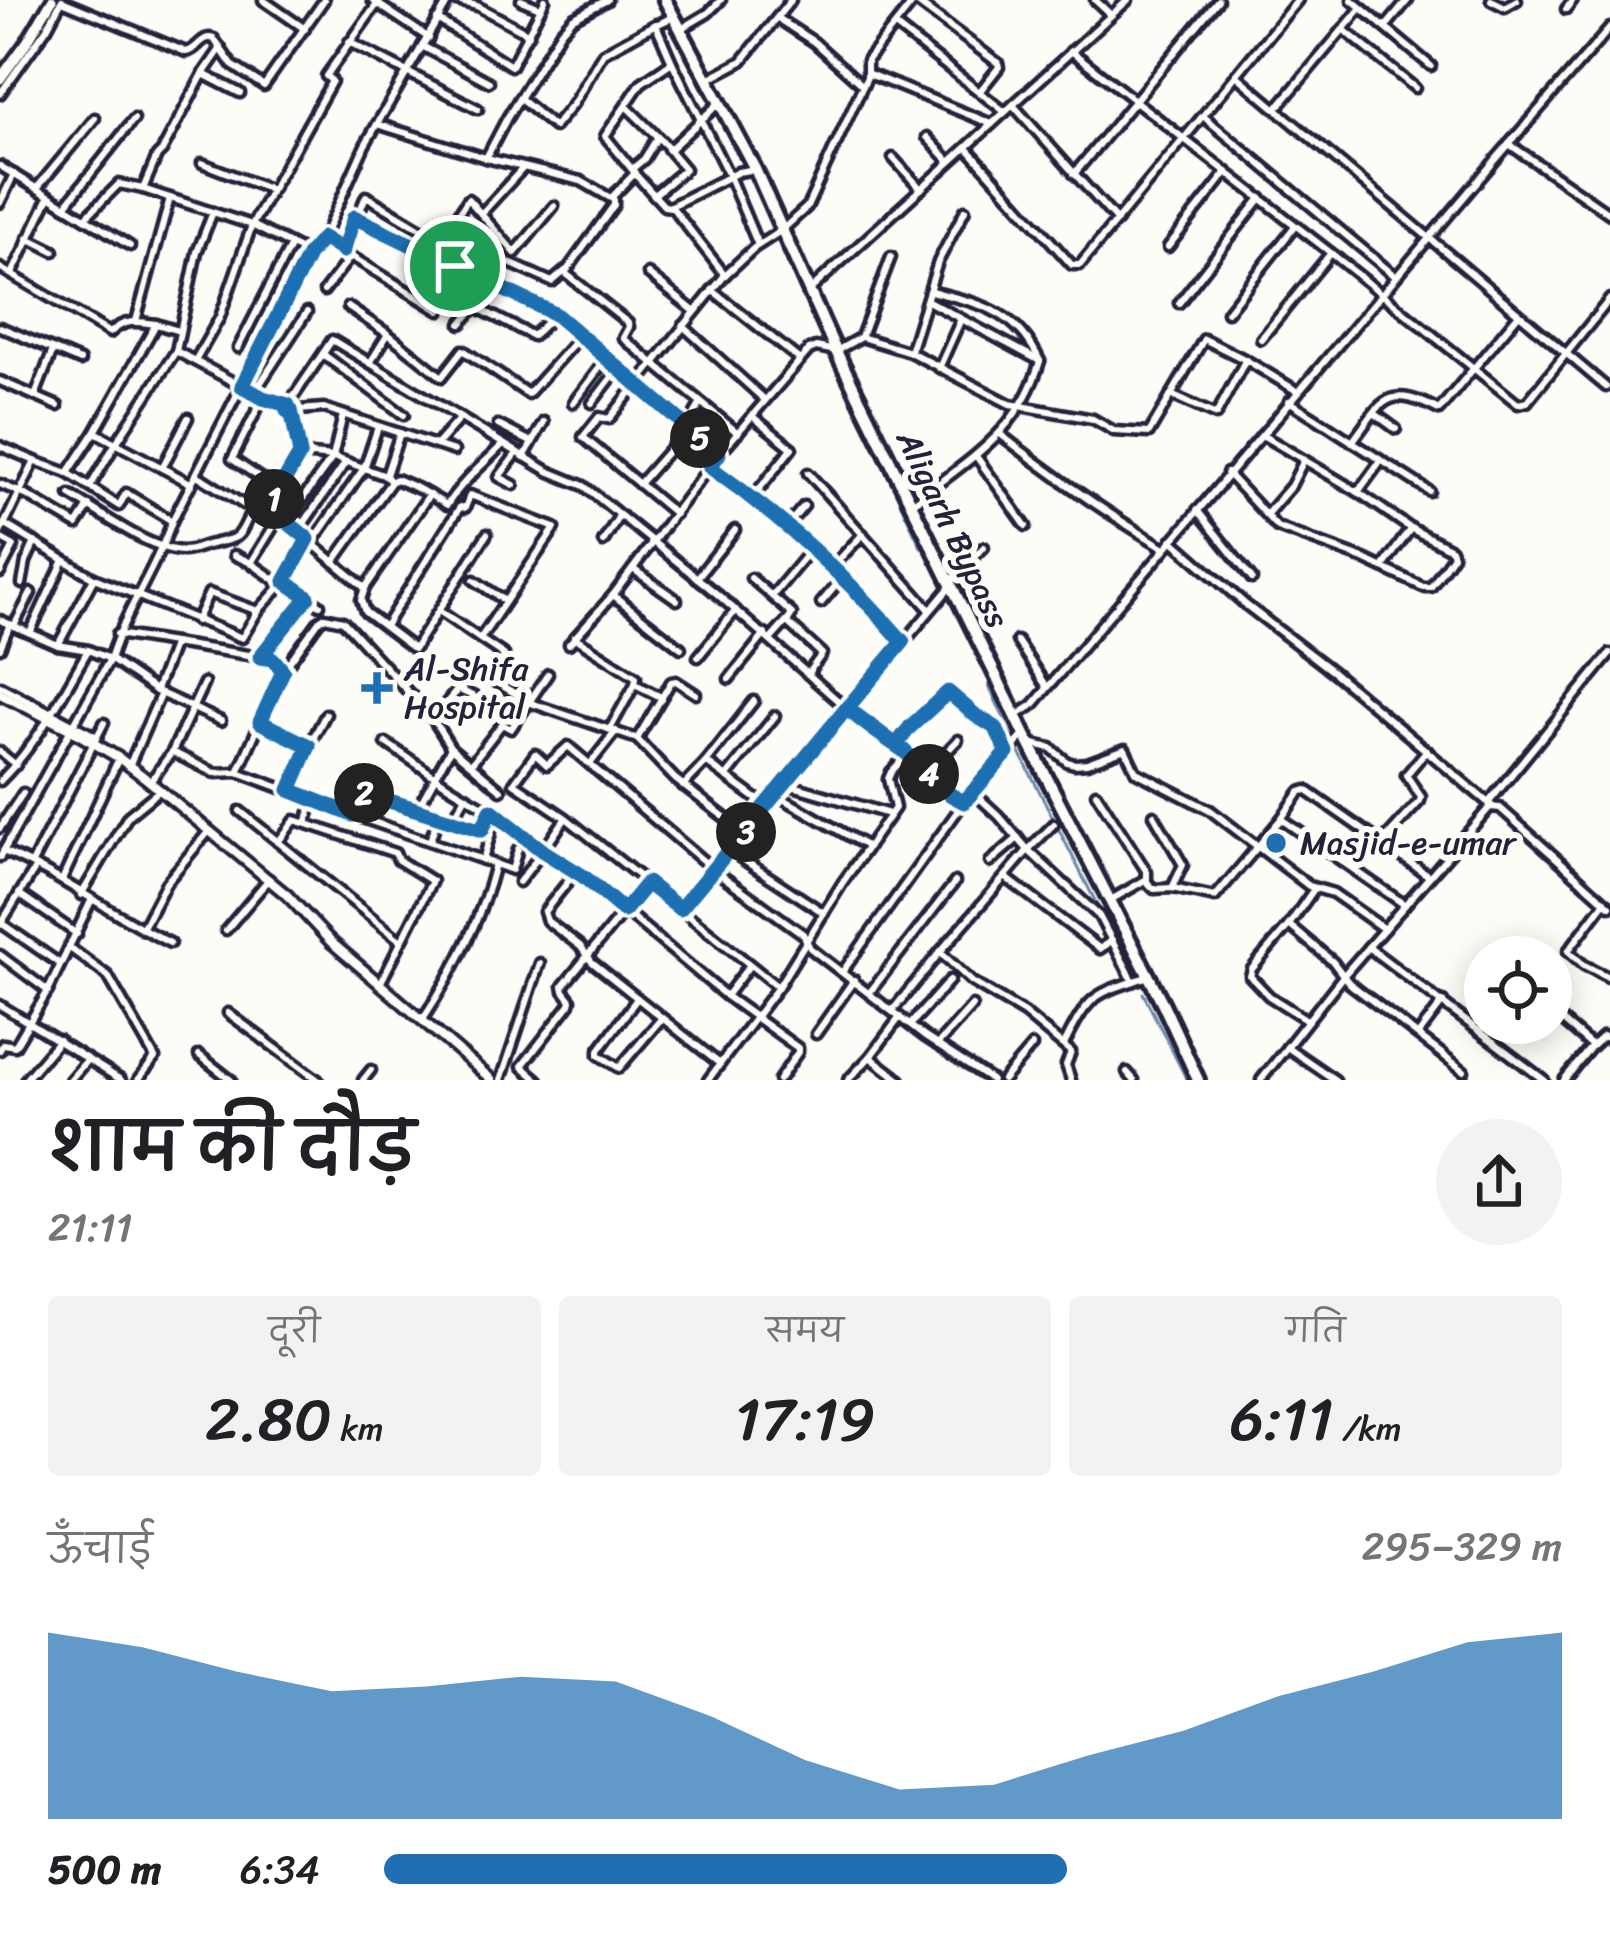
<!DOCTYPE html>
<html lang="hi">
<head>
<meta charset="utf-8">
<style>
	:root { --surface:#fff; --page:#f2f2f2; --text:#202124; --muted:#757577; --accent:#1f6fb2 }
	body { margin:0; font-family:Sriracha,"Playpen Sans Deva",sans-serif; background:var(--page); color:var(--text); height:100vh; display:flex; flex-direction:column; font-size:45px; white-space:nowrap }
	* { box-sizing:border-box; margin:0 }
	p { font-size:39px; color:var(--muted) }
	.icon { flex:none; width:66px; height:66px; fill:none; stroke:currentColor; stroke-width:2; stroke-linecap:round; stroke-linejoin:round }
	.map { position:relative; height:1080px; overflow:hidden }
	.drawer { display:flex; flex-direction:column; background:var(--surface); flex:1 }
	.drawer>* { flex:none }
	.tools { position:absolute; left:1464px; top:936px; display:grid; gap:24px }
	.tools a { display:grid; place-items:center; width:108px; height:108px; border-radius:50%; background:var(--surface); box-shadow:0 6px 30px #0003; font-size:60px }
	.pin { position:absolute; display:grid; place-items:center; width:102px; height:102px; color:#fff; margin:-51px; border:6px solid #fff; border-radius:50%; box-shadow:0 3px 12px #0007 }
	.km { position:absolute; width:60px; height:60px; margin:-30px; border-radius:50%; background:#222; color:#fff; font-size:33px; line-height:60px; text-align:center }
	.round { display:grid; place-items:center; flex:none; width:126px; height:126px; border-radius:63px; background:var(--page) }
	.overview { display:flex; align-items:center; justify-content:space-between; height:204px; padding:0 48px }
	h1 { font-size:66px; font-weight:600; line-height:90px }
	.metrics { display:grid; grid-template-columns:repeat(3,1fr); gap:18px; height:204px; padding:12px 48px }
	.metrics div { display:grid; align-content:center; border-radius:12px; background:var(--page); text-align:center }
	.metrics b { font-size:60px; font-weight:600 }
	.metrics small { font-size:33px; font-weight:400 }
	.metrics p { font-size:33px }
	.chart { height:336px; padding:24px 48px }
	.chart p { display:flex; justify-content:space-between }
	.chart svg { width:100%; height:216px; margin-top:12px; fill:var(--accent); opacity:.7 }
	ul { padding:0 48px; list-style:none; font-size:39px }
	li { display:grid; grid-template-columns:192px 144px 1fr; align-items:center; height:90px }
	li i { height:30px; border-radius:15px; background:var(--accent) }
	.map>svg:first-child { display:block }
	.lines { fill:none; stroke-linecap:round; stroke-linejoin:round }
	.stream { stroke:#6a8aad; stroke-width:3 }
	.minor-casing { stroke:#22223b; stroke-width:15 }
	.tertiary-casing { stroke:#22223b; stroke-width:16 }
	.secondary-casing { stroke:#22223b; stroke-width:18 }
	.trunk-casing { stroke:#22223b; stroke-width:20 }
	.minor { stroke:#fdfcf7; stroke-width:6 }
	.tertiary { stroke:#fdfcf7; stroke-width:8 }
	.secondary { stroke:#fdfcf7; stroke-width:9 }
	.trunk { stroke:#fdfcf7; stroke-width:10 }
	.route-casing { stroke:#fff; stroke-width:24 }
	.route { stroke:#1f6fb2; stroke-width:15 }
	.poi-dot { fill:#1f6fb2; stroke:#fdfcf7; stroke-width:4.5 }
	.labels { text-anchor:middle; dominant-baseline:central; stroke-width:12; stroke-linejoin:round; paint-order:stroke }
	.street-label { font-size:33px; fill:#22223b; stroke:#fdfcf7 }
	.poi-label { font-size:33px; fill:#22223b; stroke:#fdfcf7; text-anchor:start }
</style>
</head>
<body>
<div class="map">
<svg width="1610" height="1080" viewBox="0 0 1610 1080">
	<rect width="100%" height="100%" fill="#fdfcf7"/>
	<filter id="ink" filterUnits="userSpaceOnUse"><feTurbulence type="fractalNoise" baseFrequency=".00833" numOctaves="2"/><feDisplacementMap in="SourceGraphic" scale="24" xChannelSelector="R" yChannelSelector="G"/><feConvolveMatrix kernelMatrix="1 2 1 2 8 2 1 2 1" color-interpolation-filters="sRGB"/></filter>
	<g filter="url(#ink)">
		<g class="lines">
			<g class="stream">
				<path d="M656,0L664,14"/>
				<path d="M669,23L696,74"/>
				<path d="M699,80L710,102"/>
				<path d="M715,111L742,164"/>
				<path d="M840,372L921,547"/>
				<path d="M989,686L1014,740"/>
				<path d="M1018,749L1119,948"/>
				<path d="M144,772L169,792"/>
				<path d="M312,916L500,1079"/>
				<path d="M1143,993L1187,1080"/>
			</g>
			<g class="minor-casing">
				<g id="minor">
					<path d="M263,0L305,29"/>
					<path d="M372,0L429,38"/>
					<path d="M452,0L477,6L529,34"/>
					<path d="M521,0L540,8"/>
					<path d="M1095,0L1111,15"/>
					<path d="M1352,0L1383,26L1388,24L1408,0"/>
					<path d="M1491,0L1505,7L1517,0"/>
					<path d="M62,1L186,52C198,50 202,34 214,39L232,65L264,86L324,0"/>
					<path d="M915,1L998,63L999,67L980,91"/>
					<path d="M1566,9L1573,0"/>
					<path d="M777,18L814,42L863,86"/>
					<path d="M437,19L511,66L545,0"/>
					<path d="M895,26L1005,112"/>
					<path d="M1383,26L1431,66"/>
					<path d="M681,29L708,13L721,0"/>
					<path d="M1343,29L1415,88"/>
					<path d="M349,42L478,109"/>
					<path d="M422,46L489,82"/>
					<path d="M1071,51L1331,253L1518,404L1527,402L1610,299"/>
					<path d="M672,62L729,176L758,245"/>
					<path d="M203,74L240,93"/>
					<path d="M869,74L992,124"/>
					<path d="M1236,75L1606,387"/>
					<path d="M710,78L742,61L791,0"/>
					<path d="M0,94L47,28L62,0"/>
					<path d="M520,99L554,127L573,104L603,53L656,24"/>
					<path d="M1013,105L1117,221"/>
					<path d="M626,106L670,149L718,104"/>
					<path d="M1277,108L1361,8"/>
					<path d="M1203,116L1395,276"/>
					<path d="M377,124L486,158L581,181L614,200V205L565,273L628,323L629,327L623,338L738,433"/>
					<path d="M927,137L949,161"/>
					<path d="M1509,144L1610,28"/>
					<path d="M967,148L1072,265H1080L1298,0"/>
					<path d="M486,158L507,118L561,31L573,18L607,0"/>
					<path d="M893,158L921,189"/>
					<path d="M202,163L271,190"/>
					<path d="M0,166L85,218L119,184L143,189L252,225L220,317L195,361"/>
					<path d="M632,169L644,159L657,138"/>
					<path d="M635,174L664,206L671,207"/>
					<path d="M1074,174L1218,0"/>
					<path d="M37,188L95,118"/>
					<path d="M143,189L157,156L162,151L203,74L221,48"/>
					<path d="M654,195L685,169L668,149"/>
					<path d="M612,197L635,173L605,136L641,83L672,62L656,25L673,17"/>
					<path d="M0,203L14,174"/>
					<path d="M65,206L134,119"/>
					<path d="M481,214L523,168"/>
					<path d="M354,217L555,314L719,454"/>
					<path d="M85,218L130,246"/>
					<path d="M28,238L54,251"/>
					<path d="M323,239L440,311L452,295L533,336L555,314"/>
					<path d="M441,241L468,199L515,253L554,206"/>
					<path d="M1168,247L1227,172"/>
					<path d="M343,251L366,196L441,241L498,258L552,282L565,271"/>
					<path d="M309,254L252,225L332,81L326,76L380,0"/>
					<path d="M0,268L110,333C124,319 137,321 156,324"/>
					<path d="M12,274L49,197"/>
					<path d="M648,274L694,311"/>
					<path d="M725,275L671,206L738,172L755,169"/>
					<path d="M811,289L1128,0"/>
					<path d="M712,290L800,360"/>
					<path d="M324,291L351,256"/>
					<path d="M928,301L1040,361"/>
					<path d="M1179,303L1261,198"/>
					<path d="M348,307L388,334"/>
					<path d="M1227,312L1295,226"/>
					<path d="M136,321L170,198"/>
					<path d="M461,324L475,307"/>
					<path d="M683,326L765,400"/>
					<path d="M0,327L80,361"/>
					<path d="M861,337L910,352L1010,404L1093,419L1114,431L1149,433L1204,339L1246,360L1297,391"/>
					<path d="M1261,339L1331,253"/>
					<path d="M238,348L291,245"/>
					<path d="M176,351L197,252L213,212"/>
					<path d="M910,352L938,262L965,210"/>
					<path d="M324,355L404,415"/>
					<path d="M370,363L388,334L442,377L463,350L528,394L580,336"/>
					<path d="M939,368L961,319"/>
					<path d="M0,381L58,406"/>
					<path d="M254,393L307,312"/>
					<path d="M1171,395L1216,415L1245,361"/>
					<path d="M35,396L53,350"/>
					<path d="M263,398L232,459L266,482"/>
					<path d="M1289,401L1429,491"/>
					<path d="M573,403L606,359"/>
					<path d="M592,403L618,369"/>
					<path d="M288,405L332,340L548,471L584,486L717,594L854,715L903,750L951,795L964,802"/>
					<path d="M1374,413L1396,429"/>
					<path d="M752,416L792,448L753,497"/>
					<path d="M498,425L531,442"/>
					<path d="M95,432L156,324L179,331"/>
					<path d="M1000,434C1052,475 1107,514 1165,548"/>
					<path d="M1352,442C1383,401 1386,383 1439,410L1519,314"/>
					<path d="M436,445L460,418"/>
					<path d="M0,446L35,461"/>
					<path d="M300,454L333,457L386,476L391,482L396,479L419,489L447,505C462,481 483,465 503,444"/>
					<path d="M976,456L1026,526"/>
					<path d="M524,457L544,422"/>
					<path d="M162,468L188,418"/>
					<path d="M711,468C783,518 846,576 903,642"/>
					<path d="M68,473L95,432L192,484"/>
					<path d="M808,473L930,610"/>
					<path d="M1227,473L1277,527L1364,559L1423,587H1431L1453,555L1451,549L1410,528L1358,492L1262,435"/>
					<path d="M386,475L400,433"/>
					<path d="M0,484L28,496L77,525L89,506"/>
					<path d="M639,484L682,435L701,403"/>
					<path d="M514,485L499,477L517,453"/>
					<path d="M90,487L116,443L176,351L263,398L288,405L287,411L324,408L454,451"/>
					<path d="M1358,492L1380,462"/>
					<path d="M70,495C101,513 149,550 183,551C193,551 201,546 211,544C243,537 237,540 252,510L197,475"/>
					<path d="M255,495L365,588L361,600L365,612L414,649L487,534"/>
					<path d="M911,505C967,460 1019,434 1040,361C1017,310 980,304 931,291"/>
					<path d="M269,507L300,454L291,412"/>
					<path d="M1197,510L1252,579"/>
					<path d="M675,514L583,437L599,417L609,419L725,275L754,248L782,230L807,207L867,77V60L915,0"/>
					<path d="M1266,515L1291,486L1304,460"/>
					<path d="M286,522L333,457L343,415"/>
					<path d="M4,524L94,578"/>
					<path d="M787,526L804,506"/>
					<path d="M298,532L346,462"/>
					<path d="M0,533L35,461L68,473L119,506L126,493L172,521"/>
					<path d="M0,538L14,546L0,573"/>
					<path d="M1172,540L1246,605L1333,672L1492,806"/>
					<path d="M603,542L619,516"/>
					<path d="M312,543L364,468L378,427"/>
					<path d="M234,555L251,563L281,584"/>
					<path d="M334,562L391,482"/>
					<path d="M251,563L280,516"/>
					<path d="M832,567L863,534"/>
					<path d="M1383,567L1411,528"/>
					<path d="M633,569L677,600"/>
					<path d="M697,578L735,530"/>
					<path d="M751,578L792,614L787,622L822,654L808,673"/>
					<path d="M474,580L505,601"/>
					<path d="M285,581L308,539"/>
					<path d="M22,584L26,562L35,542"/>
					<path d="M365,588L429,495"/>
					<path d="M613,595L681,648"/>
					<path d="M772,596L812,548"/>
					<path d="M821,603L843,577"/>
					<path d="M439,611L480,639"/>
					<path d="M0,620L58,645L88,650L110,659L156,691L221,721"/>
					<path d="M196,621L209,593L258,611"/>
					<path d="M14,626L31,593"/>
					<path d="M385,626L460,507L465,508L470,495L555,528L480,639L504,655L494,681L531,703L637,739L675,779L745,833"/>
					<path d="M30,633L64,560"/>
					<path d="M117,634L273,659L283,671L238,772L353,815L495,864"/>
					<path d="M574,637L636,677L635,684L610,729"/>
					<path d="M770,640L787,621"/>
					<path d="M1017,641L1047,687"/>
					<path d="M569,644L613,595L719,454L809,350L816,347L836,351L861,337L891,257"/>
					<path d="M58,645L94,578L242,638L258,611L285,581L320,605"/>
					<path d="M0,648L10,624"/>
					<path d="M260,657L308,597"/>
					<path d="M698,657L736,610"/>
					<path d="M283,671L319,621L325,617L343,621L433,719L451,748L501,790"/>
					<path d="M729,679L765,634"/>
					<path d="M635,684L661,697"/>
					<path d="M0,686L97,737"/>
					<path d="M156,690L174,643"/>
					<path d="M1016,716L1033,705L1509,144L1610,214"/>
					<path d="M433,719L458,689L507,713"/>
					<path d="M260,722L309,746L326,714"/>
					<path d="M637,739L671,682L676,681L696,694"/>
					<path d="M386,743C407,757 428,772 449,786C482,807 518,822 543,851L519,882"/>
					<path d="M1029,743L1051,748L1067,762L1075,764L1087,763L1125,749L1136,772L1210,810L1309,886L1333,893L1384,929"/>
					<path d="M896,745L905,733L948,692L996,728L1007,753"/>
					<path d="M0,752L16,765"/>
					<path d="M172,752L215,773L238,772"/>
					<path d="M706,762L754,701"/>
					<path d="M471,764L502,724L511,729L548,674"/>
					<path d="M590,764L616,731"/>
					<path d="M129,766L161,693"/>
					<path d="M927,772L958,740"/>
					<path d="M726,777L775,716"/>
					<path d="M0,781C38,743 62,696 88,650"/>
					<path d="M150,782L172,752L204,683"/>
					<path d="M783,783L889,814"/>
					<path d="M683,786L706,762L766,806"/>
					<path d="M290,790L309,746"/>
					<path d="M972,791L999,816L1028,850L1099,916L1133,981"/>
					<path d="M1096,793L1147,872V881"/>
					<path d="M775,794L868,847"/>
					<path d="M1489,802L1610,654"/>
					<path d="M418,810L491,833L483,860"/>
					<path d="M240,811L401,941"/>
					<path d="M353,815L361,792L417,810L451,748"/>
					<path d="M1154,815L1183,865L1172,888"/>
					<path d="M565,819L543,851L572,870L574,874L544,912L547,921L580,946L592,962L720,1064"/>
					<path d="M1281,819L1405,905"/>
					<path d="M452,821L466,796"/>
					<path d="M306,823L314,801"/>
					<path d="M1054,824L1028,850L940,952L972,982L1024,1013L1071,1052L1066,1065L1071,1080"/>
					<path d="M0,828L23,793"/>
					<path d="M482,830L491,810"/>
					<path d="M430,841L438,817"/>
					<path d="M278,842L295,820L395,853L398,860L432,881L380,984"/>
					<path d="M1382,843L1420,801L1421,797L1406,775L1427,750"/>
					<path d="M3,851C62,876 113,915 170,943"/>
					<path d="M730,851L824,913"/>
					<path d="M0,857L110,659C125,610 156,569 172,521L309,254L323,239L365,145L449,0"/>
					<path d="M990,862L1018,838"/>
					<path d="M32,863L104,723"/>
					<path d="M574,872L583,876L726,996L798,1048V1052L779,1080"/>
					<path d="M1005,877L1100,949L1112,940"/>
					<path d="M62,880L119,758"/>
					<path d="M19,894L77,934"/>
					<path d="M81,895L128,816L160,790"/>
					<path d="M1109,901L1145,880L1154,889L1172,888L1215,897L1281,819L1300,792L1306,790L1429,876"/>
					<path d="M1605,902L1568,951L1584,965L1610,978"/>
					<path d="M680,909L951,586L956,574L984,547"/>
					<path d="M1,923L60,964"/>
					<path d="M0,925L36,867"/>
					<path d="M1289,925L1333,962L1349,983L1464,1071"/>
					<path d="M142,929L166,883L209,831"/>
					<path d="M226,930L269,879"/>
					<path d="M1368,947L1544,1080"/>
					<path d="M70,948L108,976L155,1058L138,1080"/>
					<path d="M0,955L48,991"/>
					<path d="M843,971L964,802L1023,736"/>
					<path d="M778,987L566,818L514,783L535,754L547,765L568,746L714,870L803,934L810,948L925,1037L991,1080"/>
					<path d="M870,992L955,882"/>
					<path d="M726,996L749,966"/>
					<path d="M636,1000L599,1050V1055L619,1068L661,1019"/>
					<path d="M0,1005L121,1080"/>
					<path d="M893,1010L940,952"/>
					<path d="M228,1013L318,1080"/>
					<path d="M1557,1016L1592,1046L1564,1080"/>
					<path d="M422,1020C454,972 481,920 495,864L512,870L518,849"/>
					<path d="M1307,1020L1269,996L1250,976L1252,969L1289,925L1314,889"/>
					<path d="M910,1025L950,980"/>
					<path d="M816,1034L854,980"/>
					<path d="M1418,1035L1443,1002"/>
					<path d="M937,1045L972,1006"/>
					<path d="M1064,1045C1091,991 1094,995 1149,976"/>
					<path d="M1592,1046L1603,1036L1610,1040"/>
					<path d="M1287,1047L1335,1080"/>
					<path d="M0,1050L3,1044L15,1046L48,991L91,901"/>
					<path d="M199,1055L231,1080"/>
					<path d="M870,1057L900,1080"/>
					<path d="M1127,1072L1134,1080"/>
					<path d="M25,1080L59,1040"/>
					<path d="M70,1080L87,1060"/>
					<path d="M363,1080L371,1070"/>
					<path d="M501,1080L540,963"/>
					<path d="M538,1080L522,1066L570,1004L571,1000L564,991L563,986L647,883"/>
					<path d="M708,1080L778,987L843,882L895,808L888,779L891,772L907,755"/>
					<path d="M848,1080L870,1057L900,1017"/>
					<path d="M1003,1080L1032,1046"/>
					<path d="M1261,1080L1343,976L1490,807L1500,808L1610,906"/>
				</g>
			</g>
			<g class="tertiary-casing">
				<path id="tertiary" d="M0,694L71,730L119,758L144,777L287,895L331,942L492,1080"/>
			</g>
			<g class="secondary-casing">
				<path id="secondary" d="M0,79L27,42L52,0"/>
			</g>
			<g class="trunk-casing">
				<path id="trunk" d="M665,0L755,169L836,351L1029,743L1163,1004L1198,1080"/>
			</g>
			<use href="#minor" class="minor"/>
			<use href="#tertiary" class="tertiary"/>
			<use href="#secondary" class="secondary"/>
			<use href="#trunk" class="trunk"/>
		</g>
	</g>
	<g class="lines" filter="url(#ink)">
		<g class="route-casing">
			<path id="route" d="M455,266L354,217L343,251L323,238L309,254L242,386L263,398L288,405L287,411L291,410L300,454L269,507L308,539L285,581L308,597L260,657L273,659L283,671L260,722L309,746L290,790L353,815L361,792L482,830L491,810L543,851L583,876L624,911L647,883L680,909L847,708L896,745L910,727L948,692L975,715L996,728L1007,753L964,802L951,795L903,750C884,737 863,724 847,708L903,642C846,576 782,518 710,467L719,454L555,314L455,266"/>
		</g>
		<use href="#route" class="route"/>
	</g>
	<g class="poi-dot">
		<path d="M371 670h12v12h12v12h-12v12h-12v-12h-12v-12h12z"/>
		<circle cx="1276" cy="843" r="12"/>
	</g>
	<g class="labels">
		<g class="street-label">
			<text transform="translate(953 529) rotate(64)">Aligarh Bypass</text>
		</g>
		<g class="poi-label">
			<text x="404" y="669">Al-Shifa<tspan x="404" dy="38">Hospital</tspan></text>
			<text x="1300" y="843">Masjid-e-umar</text>
		</g>
	</g>
</svg>
<div class="tools">
<a><svg class="icon" aria-label="locate" viewBox="0 0 24 24"><circle cx="12" cy="12" r="6"/><path d="M12 2v4M12 18v4M2 12h4M18 12h4"/></svg></a>
</div>
<div class="pin" style="left:455px;top:266px;background:#1e9e55"><svg class="icon" aria-label="arrive" viewBox="0 0 24 24"><path d="M6 21V4h12l-3 4 3 4H6"/></svg></div>
<b class="km" style="left:274px;top:499px">1</b>
<b class="km" style="left:364px;top:793px">2</b>
<b class="km" style="left:746px;top:832px">3</b>
<b class="km" style="left:929px;top:774px">4</b>
<b class="km" style="left:700px;top:438px">5</b>
</div>
<section class="drawer">
<div class="overview"><div><h1>शाम की दौड़</h1><p>21:11</p></div><a class="round"><svg class="icon" aria-label="share" viewBox="0 0 24 24"><path d="M12 15V3M7 8l5-5 5 5M5 13v7h14v-7"/></svg></a></div>
<div class="metrics">
<div><p>दूरी</p><b>2.80<small> km</small></b></div>
<div><p>समय</p><b>17:19</b></div>
<div><p>गति</p><b>6:11<small> /km</small></b></div>
</div>
<div class="chart"><p><span>ऊँचाई</span>295–329 m</p>
<svg viewBox="0 0 160 44" preserveAspectRatio="none"><path d="M0 44V6L10 9L20 14L30 18L40 17L50 15L60 16L70 23L80 32L90 38L100 37L110 31L120 26L130 19L140 14L150 8L160 6V44z"/></svg>
</div>
<ul>
<li><b>500 m</b>6:34<i style="width:58%"></i></li>
</ul>
</section>
</body>
</html>
